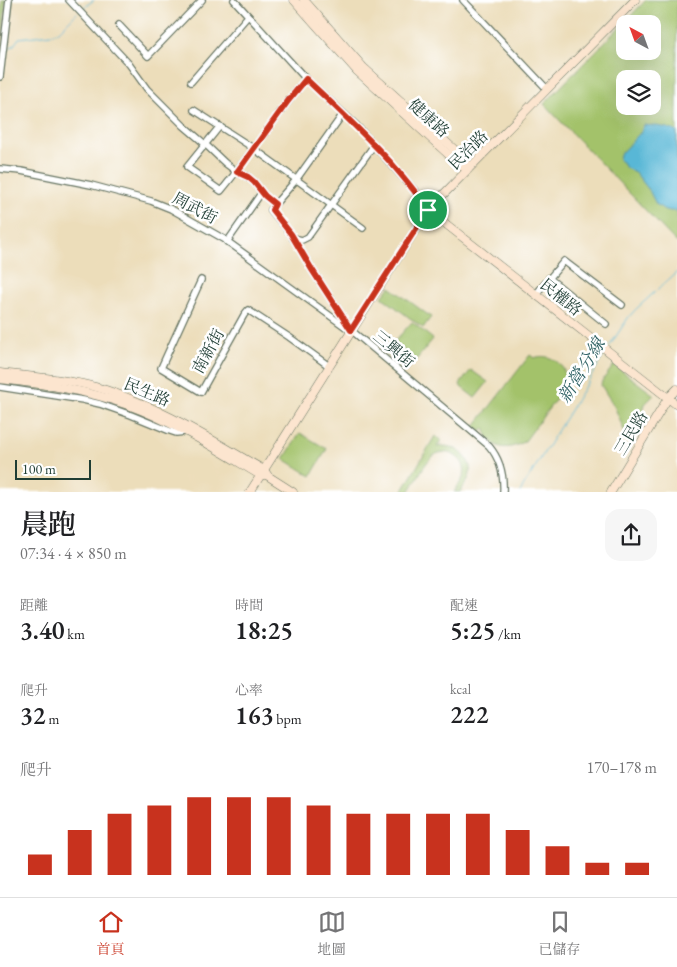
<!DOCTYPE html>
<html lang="zh-TW">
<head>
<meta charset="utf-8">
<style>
	:root { --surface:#fff; --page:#f6f6f6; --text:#202124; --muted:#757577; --line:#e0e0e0; --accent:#c8321e }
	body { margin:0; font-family:"EB Garamond","Noto Serif TC",serif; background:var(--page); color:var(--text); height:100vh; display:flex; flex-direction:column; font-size:19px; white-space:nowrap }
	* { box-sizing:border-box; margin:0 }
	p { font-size:16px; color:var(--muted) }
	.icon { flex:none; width:28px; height:28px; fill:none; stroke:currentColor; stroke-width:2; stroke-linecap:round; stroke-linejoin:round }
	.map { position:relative; height:492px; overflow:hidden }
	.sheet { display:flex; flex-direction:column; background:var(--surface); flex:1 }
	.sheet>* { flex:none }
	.needle { width:32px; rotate:319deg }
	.tools { position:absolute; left:616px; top:15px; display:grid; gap:10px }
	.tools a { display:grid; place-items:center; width:45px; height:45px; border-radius:10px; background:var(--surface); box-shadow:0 5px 20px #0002; font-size:25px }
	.scale { position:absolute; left:15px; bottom:12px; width:76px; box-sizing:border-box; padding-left:5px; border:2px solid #1f3d34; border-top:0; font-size:14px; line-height:18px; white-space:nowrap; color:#1f3d34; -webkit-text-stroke:4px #fff; paint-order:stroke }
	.pin { position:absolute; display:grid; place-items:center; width:42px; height:42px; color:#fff; margin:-21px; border:2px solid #fff; border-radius:50%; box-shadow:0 1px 5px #0007 }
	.round { display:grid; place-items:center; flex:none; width:52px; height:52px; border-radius:15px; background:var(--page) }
	.summary { display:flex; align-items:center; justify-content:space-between; height:85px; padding:0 20px }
	h1 { font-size:28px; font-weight:600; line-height:38px }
	.figures { display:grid; grid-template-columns:repeat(3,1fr); gap:8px; height:85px; padding:5px 20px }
	.figures div { display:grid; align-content:center }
	.figures b { font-size:25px; font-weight:600 }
	.figures small { font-size:14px; font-weight:400 }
	.figures p { font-size:14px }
	.chart { height:140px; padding:10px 20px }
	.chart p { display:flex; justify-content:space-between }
	.chart svg { width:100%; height:90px; margin-top:5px; stroke:var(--accent); stroke-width:6 }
	.menu { display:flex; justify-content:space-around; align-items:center; height:70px; border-top:1px solid var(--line); background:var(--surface); font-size:14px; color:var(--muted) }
	.menu a { display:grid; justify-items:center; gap:2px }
	.menu .active { color:var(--accent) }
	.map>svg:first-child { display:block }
	.green { fill:#a3c26a; stroke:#61804f; fill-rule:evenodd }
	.water { fill:#58b7d6; stroke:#3c7a85 }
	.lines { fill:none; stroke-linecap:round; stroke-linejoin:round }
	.stream { stroke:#58b7d6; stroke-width:1 }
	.street-casing { stroke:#677563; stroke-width:8 }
	.secondary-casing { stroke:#677563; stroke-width:9 }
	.street { stroke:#fff; stroke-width:5.5 }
	.secondary { stroke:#fce5cf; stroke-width:8 }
	.route-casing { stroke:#fff; stroke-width:10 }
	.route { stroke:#c8321e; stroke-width:6 }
	.labels { text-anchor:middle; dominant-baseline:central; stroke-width:5; stroke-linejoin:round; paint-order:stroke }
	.street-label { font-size:16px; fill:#1f3d34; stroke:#fff }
	.water-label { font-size:18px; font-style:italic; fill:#306265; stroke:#fff }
</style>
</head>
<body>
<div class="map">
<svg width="677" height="492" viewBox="0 0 677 492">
	<rect width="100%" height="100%" fill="#fff"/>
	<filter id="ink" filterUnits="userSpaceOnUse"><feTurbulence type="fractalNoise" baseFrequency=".02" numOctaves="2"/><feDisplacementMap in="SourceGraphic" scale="10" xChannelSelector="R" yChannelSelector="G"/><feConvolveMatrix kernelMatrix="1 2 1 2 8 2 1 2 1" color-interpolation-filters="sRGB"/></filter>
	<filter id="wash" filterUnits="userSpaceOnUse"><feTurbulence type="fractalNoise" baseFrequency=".0096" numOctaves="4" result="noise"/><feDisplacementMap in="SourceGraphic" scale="20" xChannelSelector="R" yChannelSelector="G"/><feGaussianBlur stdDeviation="1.12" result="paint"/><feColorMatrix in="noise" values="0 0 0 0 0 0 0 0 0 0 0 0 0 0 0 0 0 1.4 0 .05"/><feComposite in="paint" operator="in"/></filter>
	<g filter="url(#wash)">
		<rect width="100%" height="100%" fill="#ecddba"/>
		<g class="green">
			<path d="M2,0H6L0,61V23Z"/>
			<path d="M646,0H677V243L544,104ZM625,24H652V51H625ZM625,79H652V106H625Z"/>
			<path d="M390,287L431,317L423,328L382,297Z"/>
			<path d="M412,322L433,339L416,360L394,342Z"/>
			<path d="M392,342L415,361L407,370L384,352Z"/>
			<path d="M530,355L534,358C549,352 566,364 566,380C566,383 565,385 564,388L525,441C507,452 491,450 484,428L481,432L474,427Z"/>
			<path d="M614,365L654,395L645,404L641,420L627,438L615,408L601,385L602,381Z"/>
			<path d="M471,370L488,382L475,398L461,387L460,384Z"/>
			<path d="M4,383L60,390L62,392L60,393L3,386L2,384Z"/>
			<path d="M79,394C110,402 138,411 167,425V427L76,397V395Z"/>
			<path d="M300,433L327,449L311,476L284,459Z"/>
			<path d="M435,436L441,440L437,447C453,442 473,457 470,474C469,480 463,487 460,492H454C457,487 462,481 464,475C468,459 446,446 433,456C425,462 415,483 409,492H402Z"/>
		</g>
		<path class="water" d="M644,125C655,126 667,126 677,132V211H670L663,209L656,204L649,190L635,172L626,168L623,163L619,160L620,154L640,133Z"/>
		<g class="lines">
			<g class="stream">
				<path d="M80,10L94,0"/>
				<path d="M9,48L14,45L19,38L51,34L59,31L77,13"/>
				<path d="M609,347L628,318L635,310L677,272"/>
				<path d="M520,492L606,352"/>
			</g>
		</g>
	</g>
	<g filter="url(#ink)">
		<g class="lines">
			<g class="street-casing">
				<g id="street">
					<path d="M69,0L129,64L147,89L184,126L205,144L225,163L237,172L248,177L254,182L265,196L275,204L271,210L291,234L311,268L351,330L489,446C500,459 504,475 503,492"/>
					<path d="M234,0L306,79L356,125L374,145L416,192L428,210"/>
					<path d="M463,0L547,89"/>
					<path d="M119,25L148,56L202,0"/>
					<path d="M0,77L9,0"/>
					<path d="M191,82L248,16"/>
					<path d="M194,110L253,148L363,228"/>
					<path d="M220,126L187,167L221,191C251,155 276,115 306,79"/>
					<path d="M0,169L21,171L91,185L151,201L171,209L224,239L347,328"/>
					<path d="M275,204L296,180L343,114"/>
					<path d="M293,238L302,240L308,237L374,145"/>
					<path d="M227,242L262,192"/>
					<path d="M549,278L606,324"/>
					<path d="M201,280L161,368L201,392L244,315L248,310L289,337L329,366"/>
					<path d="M536,294L564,261L622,305"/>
					<path d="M0,387L83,400L100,404L131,415L170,431L176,433L186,432"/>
				</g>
			</g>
			<g class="secondary-casing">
				<g id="secondary">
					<path d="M294,0L357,71L460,165L468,169"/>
					<path d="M304,0L363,67L466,160L468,169"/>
					<path d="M428,210L677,405"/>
					<path d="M0,373C35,377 72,379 106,390C162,408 213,441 264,470L268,476L293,492"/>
					<path d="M0,379C44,384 86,390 128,405C175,422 218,450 260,475H264"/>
					<path d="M250,492L428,210L635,0"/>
					<path d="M611,492L668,398L677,389"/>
				</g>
			</g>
			<use href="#street" class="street"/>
			<use href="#secondary" class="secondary"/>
		</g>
	</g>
	<g class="lines" filter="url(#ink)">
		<g class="route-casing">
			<path id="route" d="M306,79C336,107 365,134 392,164C405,179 417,193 428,210L351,330L311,268L291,234L272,210L275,204L265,196L254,182L248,177L237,172L288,101Z"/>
		</g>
		<use href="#route" class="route"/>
	</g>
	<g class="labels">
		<g class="street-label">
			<text transform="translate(429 118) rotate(42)">健康路</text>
			<text transform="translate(468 150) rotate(-45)">民治路</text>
			<text transform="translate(195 208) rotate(28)">周武街</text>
			<text transform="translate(561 297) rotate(39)">民權路</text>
			<text transform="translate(394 349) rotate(40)">三興街</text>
			<text transform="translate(208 351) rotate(-61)">南新街</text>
			<text transform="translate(147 392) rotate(23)">民生路</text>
			<text transform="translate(631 433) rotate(-59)">三民路</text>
		</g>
		<g class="water-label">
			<text transform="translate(581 370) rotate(-58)">新營分線</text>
		</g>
	</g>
</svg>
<div class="tools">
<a><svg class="needle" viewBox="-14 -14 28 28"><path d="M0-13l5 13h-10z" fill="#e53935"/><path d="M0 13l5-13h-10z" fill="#757577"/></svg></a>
<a><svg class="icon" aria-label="layers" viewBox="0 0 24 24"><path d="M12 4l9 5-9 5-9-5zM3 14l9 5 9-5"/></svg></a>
</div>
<div class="scale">100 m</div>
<div class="pin" style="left:428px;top:210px;background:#1e9e55"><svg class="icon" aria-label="arrive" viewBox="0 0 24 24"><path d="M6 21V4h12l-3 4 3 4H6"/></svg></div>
</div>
<section class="sheet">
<div class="summary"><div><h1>晨跑</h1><p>07:34 · 4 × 850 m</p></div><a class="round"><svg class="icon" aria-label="share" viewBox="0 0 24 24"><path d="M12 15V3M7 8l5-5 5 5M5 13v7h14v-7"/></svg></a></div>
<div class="figures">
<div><p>距離</p><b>3.40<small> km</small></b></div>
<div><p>時間</p><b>18:25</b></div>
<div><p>配速</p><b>5:25<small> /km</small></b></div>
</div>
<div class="figures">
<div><p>爬升</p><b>32<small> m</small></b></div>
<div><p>心率</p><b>163<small> bpm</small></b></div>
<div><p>kcal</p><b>222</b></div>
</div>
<div class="chart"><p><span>爬升</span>170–178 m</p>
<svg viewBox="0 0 160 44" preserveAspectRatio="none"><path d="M5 44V34M15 44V22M25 44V14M35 44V10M45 44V6M55 44V6M65 44V6M75 44V10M85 44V14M95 44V14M105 44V14M115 44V14M125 44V22M135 44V30M145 44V38M155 44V38"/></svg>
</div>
</section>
<nav class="menu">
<a class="active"><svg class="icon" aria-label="home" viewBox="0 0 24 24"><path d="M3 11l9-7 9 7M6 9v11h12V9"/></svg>首頁</a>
<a><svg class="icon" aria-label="map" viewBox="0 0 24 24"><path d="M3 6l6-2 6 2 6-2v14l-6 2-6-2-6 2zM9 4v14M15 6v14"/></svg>地圖</a>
<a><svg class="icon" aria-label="saved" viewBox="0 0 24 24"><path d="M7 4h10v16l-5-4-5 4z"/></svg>已儲存</a>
</nav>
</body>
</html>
